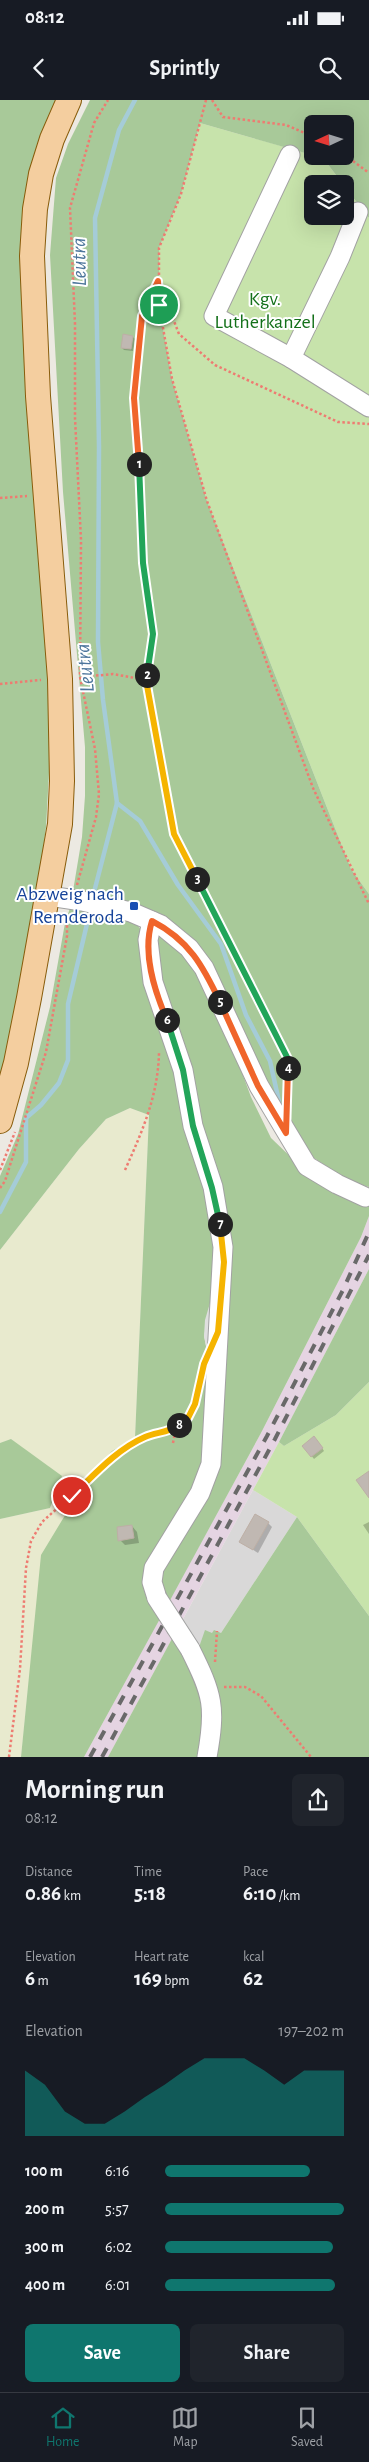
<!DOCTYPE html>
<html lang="en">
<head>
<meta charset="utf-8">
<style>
	:root { --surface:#171b24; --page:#20242c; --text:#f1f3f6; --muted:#9ea1a6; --line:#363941; --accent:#0f766e }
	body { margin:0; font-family:"Alegreya Sans",sans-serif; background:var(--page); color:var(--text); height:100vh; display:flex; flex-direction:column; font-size:19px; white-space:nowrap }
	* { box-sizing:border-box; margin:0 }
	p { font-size:16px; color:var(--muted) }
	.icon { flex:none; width:28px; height:28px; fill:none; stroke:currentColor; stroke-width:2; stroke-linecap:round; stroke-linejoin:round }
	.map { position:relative; height:1657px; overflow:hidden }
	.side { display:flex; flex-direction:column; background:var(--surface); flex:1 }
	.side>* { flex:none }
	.needle { width:32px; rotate:266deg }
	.tools { position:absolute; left:304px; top:15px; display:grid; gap:10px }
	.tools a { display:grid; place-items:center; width:50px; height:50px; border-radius:8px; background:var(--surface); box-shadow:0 5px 20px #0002; font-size:25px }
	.pin { position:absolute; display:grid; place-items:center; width:42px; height:42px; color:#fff; margin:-21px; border:2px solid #fff; border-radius:50%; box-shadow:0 1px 5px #0007 }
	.km { position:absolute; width:25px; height:25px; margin:-12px; border-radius:50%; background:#222; color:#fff; font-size:14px; line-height:25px; text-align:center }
	.round { display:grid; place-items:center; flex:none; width:52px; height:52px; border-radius:8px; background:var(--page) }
	.overview { display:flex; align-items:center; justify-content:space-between; height:85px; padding:0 25px }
	h1 { font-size:28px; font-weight:700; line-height:38px }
	.figures { display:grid; grid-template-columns:repeat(3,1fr); gap:8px; height:85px; padding:5px 25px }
	.figures div { display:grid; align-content:center }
	.figures b { font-size:21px; font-weight:700 }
	.figures small { font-size:14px; font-weight:400 }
	.figures p { font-size:14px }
	.chart { height:140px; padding:10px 25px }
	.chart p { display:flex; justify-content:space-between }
	.chart svg { width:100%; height:90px; margin-top:5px; fill:var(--accent); opacity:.7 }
	.cta { display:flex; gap:10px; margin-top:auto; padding:10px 25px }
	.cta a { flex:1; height:58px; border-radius:8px; background:var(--accent); color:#fff; font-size:20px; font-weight:700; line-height:58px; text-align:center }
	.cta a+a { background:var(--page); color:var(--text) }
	ul { padding:0 25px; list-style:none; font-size:16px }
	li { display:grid; grid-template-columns:80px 60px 1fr; align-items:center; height:38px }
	li i { height:12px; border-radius:6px; background:var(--accent) }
	.status { display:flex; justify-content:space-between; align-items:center; height:35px; padding:0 25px; background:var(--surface); direction:ltr }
	.status svg { height:14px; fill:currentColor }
	header { display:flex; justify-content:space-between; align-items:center; height:65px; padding:0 25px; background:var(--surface); font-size:22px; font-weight:700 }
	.menu { display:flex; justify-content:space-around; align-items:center; height:70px; border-top:1px solid var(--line); background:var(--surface); font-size:14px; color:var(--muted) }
	.menu a { display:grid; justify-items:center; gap:2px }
	.menu .selected { color:var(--accent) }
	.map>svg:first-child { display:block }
	.residential { fill:#d9d8d8 }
	.industrial { fill:#e5d4e2 }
	.farmland { fill:#e8eace }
	.grass { fill:#c7e3ab }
	.forest { fill:#a8c999 }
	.parking { fill:#dfdfdf }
	.shadow { fill:#0003 }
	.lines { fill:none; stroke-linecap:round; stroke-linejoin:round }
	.stream { stroke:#a5ccd7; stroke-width:4.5 }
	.building { fill:#c0b8b2; stroke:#bdafa5 }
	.minor-casing { stroke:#a2a2a2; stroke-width:21 }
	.major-casing { stroke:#885c0b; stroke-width:26 }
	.path { stroke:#ee7b71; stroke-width:2.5; stroke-dasharray:2.5 2.5; stroke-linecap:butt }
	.minor { stroke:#fff; stroke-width:19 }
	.major { stroke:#f4ce9f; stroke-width:24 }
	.rail { stroke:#696969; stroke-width:4; stroke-dasharray:10 10; stroke-linecap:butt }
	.minor-bridge-casing { stroke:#a2a2a2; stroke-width:21; stroke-linecap:butt }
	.minor-bridge { stroke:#fff; stroke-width:19 }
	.split-1-casing { stroke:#fff; stroke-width:10 }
	.split-2-casing { stroke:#fff; stroke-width:10 }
	.split-3-casing { stroke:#fff; stroke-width:10 }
	.split-4-casing { stroke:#fff; stroke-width:10 }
	.split-5-casing { stroke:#fff; stroke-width:10 }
	.split-6-casing { stroke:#fff; stroke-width:10 }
	.split-7-casing { stroke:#fff; stroke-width:10 }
	.split-8-casing { stroke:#fff; stroke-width:10 }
	.split-9-casing { stroke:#fff; stroke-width:10 }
	.split-1 { stroke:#f0652b; stroke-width:6 }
	.split-2 { stroke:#22a559; stroke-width:6 }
	.split-3 { stroke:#f5b400; stroke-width:6 }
	.split-4 { stroke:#22a559; stroke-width:6 }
	.split-5 { stroke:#f0652b; stroke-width:6 }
	.split-6 { stroke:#f0652b; stroke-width:6 }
	.split-7 { stroke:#22a559; stroke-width:6 }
	.split-8 { stroke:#f5b400; stroke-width:6 }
	.split-9 { stroke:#f5b400; stroke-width:6 }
	.transit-dot { fill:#1a4fb4; stroke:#fff; stroke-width:2 }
	.labels { text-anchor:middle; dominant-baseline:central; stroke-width:4; stroke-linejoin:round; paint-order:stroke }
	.park-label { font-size:20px; fill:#137019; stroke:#fff }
	.transit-label { font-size:20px; fill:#164399; stroke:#fff; text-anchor:end }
	.water-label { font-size:21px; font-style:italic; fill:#4d769c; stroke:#fff }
</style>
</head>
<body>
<div class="status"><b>08:12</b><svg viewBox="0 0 49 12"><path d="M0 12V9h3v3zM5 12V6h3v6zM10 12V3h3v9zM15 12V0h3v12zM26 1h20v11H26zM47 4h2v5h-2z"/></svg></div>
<header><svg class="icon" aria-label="back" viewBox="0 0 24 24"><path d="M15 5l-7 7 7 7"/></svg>Sprintly<svg class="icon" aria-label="search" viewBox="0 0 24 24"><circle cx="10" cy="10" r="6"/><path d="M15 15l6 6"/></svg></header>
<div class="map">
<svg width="369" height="1657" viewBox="0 0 369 1657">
	<rect width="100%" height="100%" fill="#ece9e2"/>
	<path class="residential" d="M253,1390L297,1417L221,1533H213L197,1553L181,1523Z"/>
	<path class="industrial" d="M369,1116V1169L279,1342L108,1657H84L261,1333L361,1137Z"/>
	<path class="farmland" d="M130,1008L149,1015L135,1338L112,1351L28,1588L21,1657H0V1419L50,1408L12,1339L0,1343V1150L79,1049L106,1019Z"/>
	<g class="grass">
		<path d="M200,23L323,58L343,84H312V116H345V87L369,118V794L351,769L207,401L172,279L159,205V148L181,94Z"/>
		<path d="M369,1282V1516L297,1417L253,1390L279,1342L284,1346L336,1315Z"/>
	</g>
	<g class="forest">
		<path d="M0,0H62L36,74L50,655L46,727L37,795L0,985Z"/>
		<path d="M90,0H369V118L345,87V84H343L323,58L317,56H345V24H312V55L200,23L181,94L159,148V205L172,279L207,401L351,769L369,794V1087L349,1081L314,1058L297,1034L267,981L222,884L198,845L155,814L120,799L73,791L82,737L85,696V647L63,392L50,155L56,78L68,44Z"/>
		<path d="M70,808C93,809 131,810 143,833L221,1162L204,1236L207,1251L214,1260L208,1364L154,1456L162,1515L84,1657H21L41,1455L87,1379L112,1351L135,1338L149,1015L130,1008L106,1019L79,1049L0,1150V1076L18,1034L50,907L65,823Z"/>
		<path d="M157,833L185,852L221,916L251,997L271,1038L298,1064L369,1102V1116L361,1137L261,1333L168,1504L156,1482L203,1395L226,1175L163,906L154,834Z"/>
		<path d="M369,1169V1282L336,1315L284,1346L279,1342Z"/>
		<path d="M11,1339L62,1376L50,1408L0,1419V1343Z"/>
		<path d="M297,1417L369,1516V1657H211L197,1553L205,1530L212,1533L214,1530L221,1533Z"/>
		<path d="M174,1535L204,1593L203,1657H108Z"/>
	</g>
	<path class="parking" d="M219,1187L214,1260L207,1251L204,1236L205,1220L210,1203Z"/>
	<g class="shadow">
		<path d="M133,237L135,239L133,251L124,250L122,248Z"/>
		<path d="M317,1340L324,1351L314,1359L304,1346Z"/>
		<path d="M369,1422V1434L363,1425Z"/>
		<path d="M268,1423L272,1427L258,1453L241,1442Z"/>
		<path d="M132,1426L137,1432L139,1443L125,1445L120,1440Z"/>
	</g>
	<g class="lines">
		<g class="stream">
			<path d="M117,703L140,721L178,785L221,844L246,915L270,961L280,1006"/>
			<path d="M92,800L117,703L103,600L98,542L99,347L95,118L119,30L135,0"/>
			<path d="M0,1112L26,1062V1018L41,1005L59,983L68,960V904L91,807"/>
		</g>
	</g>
	<g class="building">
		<path d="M123,234L133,236L131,249L121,248Z"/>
		<path d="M314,1336L323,1348L311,1357L302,1346Z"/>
		<path d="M369,1371V1398L356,1380Z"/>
		<path d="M255,1414L269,1422L253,1450L239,1442Z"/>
		<path d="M132,1425L134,1438L118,1441L117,1427Z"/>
	</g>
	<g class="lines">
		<g class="minor-casing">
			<g id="minor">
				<path d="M290,55L214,216L291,258L369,307"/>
				<path d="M291,258L340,157L358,112"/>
				<path d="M49,796L82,801L131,812L161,825L189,848L204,868L259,986L307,1066L337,1084L365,1097"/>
				<path d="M152,821L148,840L153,882L183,970L193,1026L213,1087L223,1147L211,1364L200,1393L154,1468L152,1482L157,1498"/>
				<path d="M190,1549C213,1595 216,1607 207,1657"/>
			</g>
		</g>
		<g class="major-casing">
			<path id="major" d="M0,1021L16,963L29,898L60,724L62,681L60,579L38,296L32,156L35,109L41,74L52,39L69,0"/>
		</g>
		<g class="path">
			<path d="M206,0L181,94L159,148V205L172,279L207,401L313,688L369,804"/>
			<path d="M212,0L223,17L286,25L312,36"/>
			<path d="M345,55L369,73"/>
			<path d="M160,185L179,234L215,265L338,322L369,324"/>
			<path d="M0,398L27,396"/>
			<path d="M81,577L113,574L146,580L175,734L241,869L289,959L287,1000"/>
			<path d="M146,580L153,534L143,463L134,298L142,216L158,182"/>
			<path d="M0,584L41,580"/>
			<path d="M77,785L96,717L99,694L95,649L80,577L81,440L75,318V224L70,108L94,23L108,0"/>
			<path d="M0,1070L15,1032"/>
			<path d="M125,1070C142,1032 158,996 159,953"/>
			<path d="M0,1088L5,1081L46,952L67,836V814"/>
			<path d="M173,1343L176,1327"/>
			<path d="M215,1562L217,1531"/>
			<path d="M224,1587H245L261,1596L311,1657"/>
			<path d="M9,1657L20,1569L26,1468L31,1441L42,1422L120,1352L146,1336L176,1327L188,1318L197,1295"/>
		</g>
		<use href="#minor" class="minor"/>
		<use href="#major" class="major"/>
		<g class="rail">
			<path d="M90,1657L267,1336L343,1190L369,1132"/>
			<path d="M102,1657L275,1339L369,1155"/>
		</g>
		<g class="minor-bridge-casing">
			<path id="minor-bridge" d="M157,1498L190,1549"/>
		</g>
		<use href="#minor-bridge" class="minor-bridge"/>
	</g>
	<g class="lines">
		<g class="split-1-casing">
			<path id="split-1" d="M139,364L134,298L142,216L158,181L159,205"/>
		</g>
		<g class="split-2-casing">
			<path id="split-2" d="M139,364L143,463L153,534L147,575"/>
		</g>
		<g class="split-3-casing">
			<path id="split-3" d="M147,575L146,580L174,734L197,779"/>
		</g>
		<g class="split-4-casing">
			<path id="split-4" d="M197,779L288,959V968"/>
		</g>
		<g class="split-5-casing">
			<path id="split-5" d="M220,902L258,986L286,1033L288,968"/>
		</g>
		<g class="split-6-casing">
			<path id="split-6" d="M167,920C154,890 142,853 152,821C189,840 203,866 220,902"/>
		</g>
		<g class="split-7-casing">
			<path id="split-7" d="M167,920L183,970L193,1026L212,1088L220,1124"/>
		</g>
		<g class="split-8-casing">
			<path id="split-8" d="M179,1325L188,1318L195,1304L204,1264L218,1232L224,1162L220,1124"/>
		</g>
		<g class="split-9-casing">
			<path id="split-9" d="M72,1396C94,1375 117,1349 145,1337C156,1332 168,1333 179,1325"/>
		</g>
		<use href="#split-1" class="split-1"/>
		<use href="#split-2" class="split-2"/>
		<use href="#split-3" class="split-3"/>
		<use href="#split-4" class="split-4"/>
		<use href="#split-5" class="split-5"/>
		<use href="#split-6" class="split-6"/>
		<use href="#split-7" class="split-7"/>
		<use href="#split-8" class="split-8"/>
		<use href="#split-9" class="split-9"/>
	</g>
	<rect class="transit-dot" x="129" y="801" width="10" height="10" rx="2.5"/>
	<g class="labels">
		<g class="park-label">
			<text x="265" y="199">Kgv.<tspan x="265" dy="23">Lutherkanzel</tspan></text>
		</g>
		<g class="transit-label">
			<text x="124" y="794">Abzweig nach<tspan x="124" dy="23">Remderoda</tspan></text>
		</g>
		<g class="water-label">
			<text transform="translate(79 162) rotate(-91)">Leutra</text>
			<text transform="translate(85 568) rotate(-96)">Leutra</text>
		</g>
	</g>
</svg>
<div class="tools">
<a><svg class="needle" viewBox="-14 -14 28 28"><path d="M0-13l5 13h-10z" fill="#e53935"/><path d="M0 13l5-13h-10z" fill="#9ea1a6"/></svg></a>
<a><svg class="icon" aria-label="layers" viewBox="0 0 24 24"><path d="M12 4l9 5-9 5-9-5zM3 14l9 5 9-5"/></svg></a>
</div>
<div class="pin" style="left:159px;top:205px;background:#1e9e55"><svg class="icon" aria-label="arrive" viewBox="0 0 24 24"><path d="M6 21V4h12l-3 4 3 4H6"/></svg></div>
<div class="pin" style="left:72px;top:1396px;background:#d93025"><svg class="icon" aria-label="check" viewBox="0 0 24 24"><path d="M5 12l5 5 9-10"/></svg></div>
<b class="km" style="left:139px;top:364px">1</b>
<b class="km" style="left:147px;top:575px">2</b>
<b class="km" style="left:197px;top:779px">3</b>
<b class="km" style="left:288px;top:968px">4</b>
<b class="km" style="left:220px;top:902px">5</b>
<b class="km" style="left:167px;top:920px">6</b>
<b class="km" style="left:220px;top:1124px">7</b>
<b class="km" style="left:179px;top:1325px">8</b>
</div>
<section class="side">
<div class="overview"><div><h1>Morning run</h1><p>08:12</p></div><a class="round"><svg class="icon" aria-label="share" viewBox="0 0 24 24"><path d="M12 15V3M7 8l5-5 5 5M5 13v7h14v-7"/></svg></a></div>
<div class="figures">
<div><p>Distance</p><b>0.86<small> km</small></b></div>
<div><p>Time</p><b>5:18</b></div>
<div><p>Pace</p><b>6:10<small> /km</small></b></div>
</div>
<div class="figures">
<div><p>Elevation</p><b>6<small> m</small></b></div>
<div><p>Heart rate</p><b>169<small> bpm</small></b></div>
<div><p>kcal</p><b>62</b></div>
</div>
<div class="chart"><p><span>Elevation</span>197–202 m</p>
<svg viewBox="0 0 160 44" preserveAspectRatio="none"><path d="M0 44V12L10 19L20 32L30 38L40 38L50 32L60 25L70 19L80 12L90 6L100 6L110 6L120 12L130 19L140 12L150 12L160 12V44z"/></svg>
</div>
<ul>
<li><b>100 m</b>6:16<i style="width:81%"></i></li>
<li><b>200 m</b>5:57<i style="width:100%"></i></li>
<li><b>300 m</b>6:02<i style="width:94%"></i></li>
<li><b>400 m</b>6:01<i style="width:95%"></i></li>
</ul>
<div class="cta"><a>Save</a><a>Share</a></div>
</section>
<nav class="menu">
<a class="selected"><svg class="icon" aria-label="home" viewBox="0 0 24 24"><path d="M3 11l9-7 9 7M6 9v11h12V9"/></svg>Home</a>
<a><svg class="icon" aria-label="map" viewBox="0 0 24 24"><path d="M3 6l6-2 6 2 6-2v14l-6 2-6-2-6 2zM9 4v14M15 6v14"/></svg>Map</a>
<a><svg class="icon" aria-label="saved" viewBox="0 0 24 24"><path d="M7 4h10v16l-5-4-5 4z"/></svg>Saved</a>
</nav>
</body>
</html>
